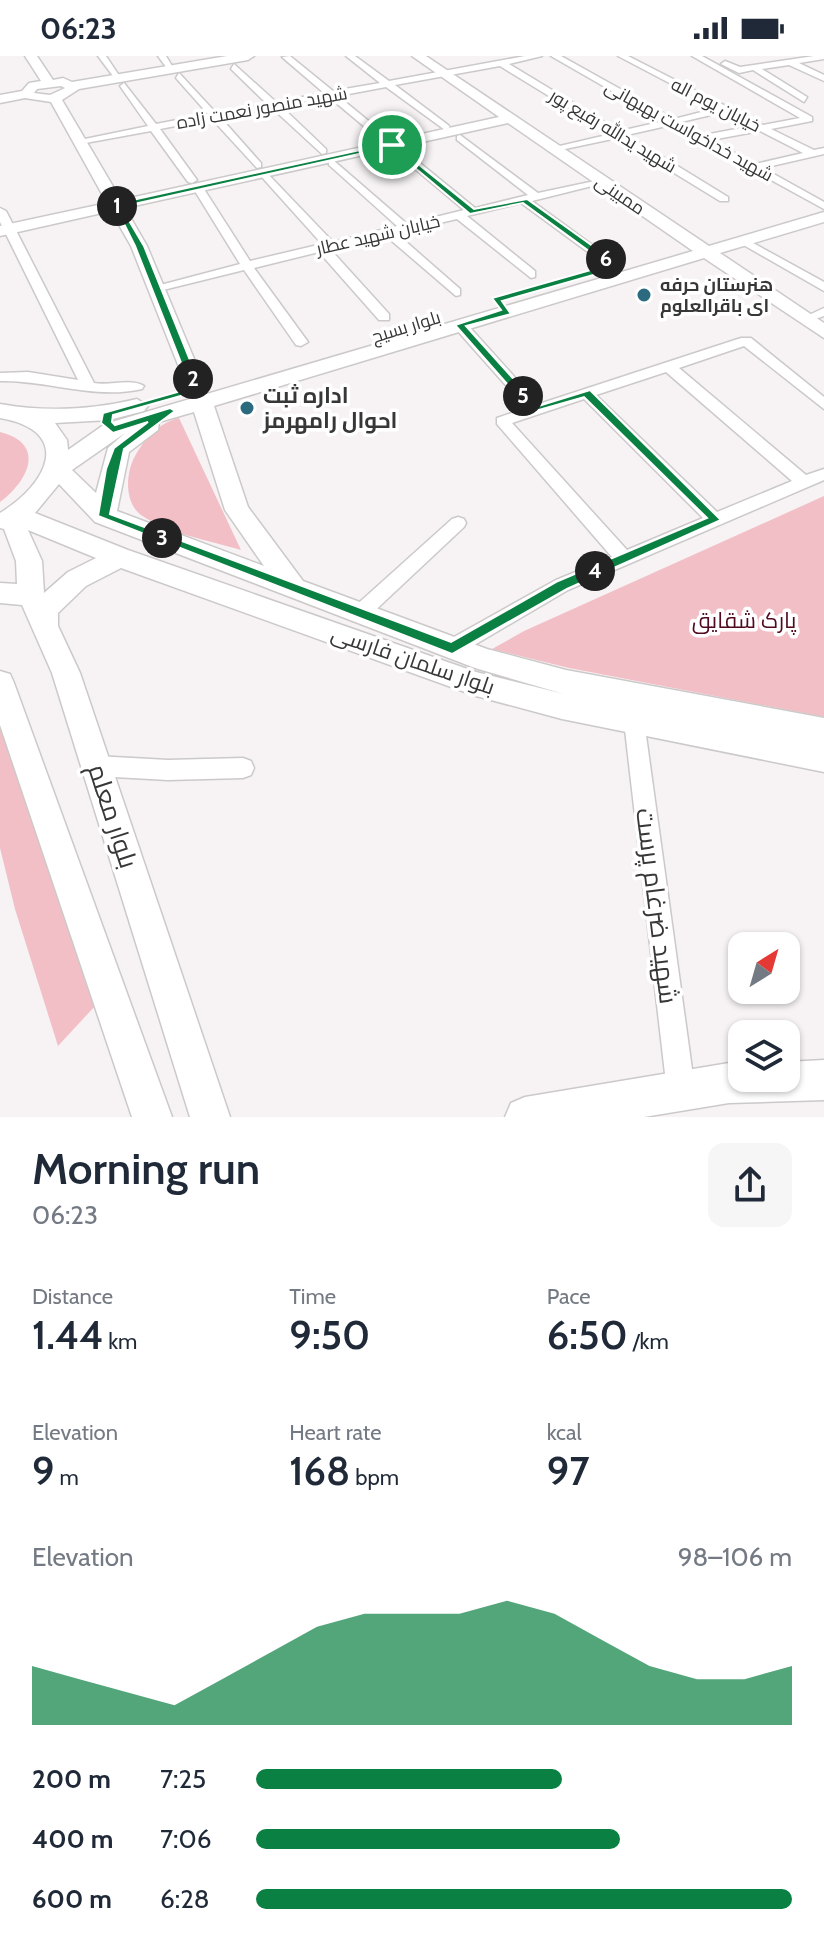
<!DOCTYPE html>
<html lang="en">
<head>
<meta charset="utf-8">
<style>
	:root { --surface:#fff; --page:#f6f6f7; --text:#1f2937; --muted:#747a83; --accent:#0b8043 }
	body { margin:0; font-family:Cabin,Cairo,sans-serif; background:var(--page); color:var(--text); height:100vh; display:flex; flex-direction:column; font-size:30px; white-space:nowrap }
	* { box-sizing:border-box; margin:0 }
	p { font-size:26px; color:var(--muted) }
	.icon { flex:none; width:44px; height:44px; fill:none; stroke:currentColor; stroke-width:2; stroke-linecap:round; stroke-linejoin:round }
	.map { position:relative; height:1061px; overflow:hidden }
	.details { display:flex; flex-direction:column; background:var(--surface); flex:1 }
	.details>* { flex:none }
	.needle { width:52px; rotate:37deg }
	.controls { position:absolute; left:728px; top:876px; display:grid; gap:16px }
	.controls a { display:grid; place-items:center; width:72px; height:72px; border-radius:16px; background:var(--surface); box-shadow:0 2px 6px #0004; font-size:40px }
	.pin { position:absolute; display:grid; place-items:center; width:68px; height:68px; color:#fff; margin:-34px; border:4px solid #fff; border-radius:50%; box-shadow:0 2px 8px #0007 }
	.km { position:absolute; width:40px; height:40px; margin:-20px; border-radius:50%; background:#222; color:#fff; font-size:22px; line-height:40px; text-align:center }
	.round { display:grid; place-items:center; flex:none; width:84px; height:84px; border-radius:16px; background:var(--page) }
	.headline { display:flex; align-items:center; justify-content:space-between; height:136px; padding:0 32px }
	h1 { font-size:44px; font-weight:600; line-height:60px }
	.figures { display:grid; grid-template-columns:repeat(3,1fr); gap:12px; height:136px; padding:8px 32px }
	.figures div { display:grid; align-content:center }
	.figures b { font-size:40px; font-weight:600 }
	.figures small { font-size:22px; font-weight:400 }
	.figures p { font-size:22px }
	.chart { height:224px; padding:16px 32px }
	.chart p { display:flex; justify-content:space-between }
	.chart svg { width:100%; height:144px; margin-top:8px; fill:var(--accent); opacity:.7 }
	ul { padding:0 32px; list-style:none; font-size:26px }
	li { display:grid; grid-template-columns:128px 96px 1fr; align-items:center; height:60px }
	li i { height:20px; border-radius:10px; background:var(--accent) }
	.status { display:flex; justify-content:space-between; align-items:center; height:56px; padding:0 40px; background:var(--surface); direction:ltr }
	.status svg { height:22px; fill:currentColor }
	.map>svg:first-child { display:block }
	.green { fill:#f3bfc7 }
	.lines { fill:none; stroke-linecap:round; stroke-linejoin:round }
	.street-casing { stroke:#ccc9c9; stroke-width:3 }
	.secondary-casing { stroke:#ccc9c9; stroke-width:3 }
	.street { fill:#fff; fill-rule:evenodd }
	.secondary { fill:#fff; fill-rule:evenodd }
	.route { fill:#0b8043; stroke:#fff; stroke-width:2; fill-rule:evenodd }
	.poi-dot { fill:#2c6a80; stroke:#fff; stroke-width:3 }
	.labels { text-anchor:middle; dominant-baseline:central; stroke-width:7; stroke-linejoin:round; paint-order:stroke }
	.far-street-label { font-size:18px; fill:#383737; stroke:#fff }
	.far-poi-label { font-size:18px; font-weight:bold; fill:#383737; stroke:#fff; text-anchor:start }
	.poi-label { font-size:22px; font-weight:bold; fill:#383737; stroke:#fff; text-anchor:start }
	.park-label { font-size:22px; fill:#50091f; stroke:#fff }
	.street-label { font-size:22px; fill:#383737; stroke:#fff }
	.near-street-label { font-size:26px; fill:#383737; stroke:#fff }
</style>
</head>
<body>
<div class="status"><b>06:23</b><svg viewBox="0 0 49 12"><path d="M0 12V9h3v3zM5 12V6h3v6zM10 12V3h3v9zM15 12V0h3v12zM26 1h20v11H26zM47 4h2v5h-2z"/></svg></div>
<div class="map">
<svg width="824" height="1061" viewBox="0 0 824 1061">
	<rect width="100%" height="100%" fill="#f7f3f4"/>
	<g class="green">
		<path d="M179,362L241,494C211,485 166,477 141,459C124,446 126,418 134,402C144,383 158,367 179,362Z"/>
		<path d="M0,376C47,388 28,425 0,446Z"/>
		<path d="M824,440V661L569,612L492,593L524,575Z"/>
		<path d="M0,655L95,950L58,990L15,853L0,792Z"/>
	</g>
	<g class="lines">
		<g class="street-casing">
			<g id="street">
				<path d="M98,0H106L122,24H116Z"/>
				<path d="M158,0H166L175,15H169Z"/>
				<path d="M290,0L333,35L380,27L346,0H355L389,25L525,0H542L509,8L620,75L664,65L551,0H561L674,63L717,52L618,0H628L763,69L800,62L692,0H702L812,61V65L771,73L814,94L824,92V98L763,112L824,146V153L671,69L627,79L728,141V145H720L617,82L551,96V92L611,78L500,10L395,29L448,69L450,71L445,74L386,31L338,40L475,152L528,139L457,84V80L460,79L538,137L604,123V127L532,145L621,210L611,213L521,147L467,160L535,215V221L531,222L457,163L396,177L460,233V239L456,240L386,180L330,193L389,258V264H379L319,196L254,212L308,286L301,290L296,289L244,214L155,236L149,232L240,208L193,132L194,130H202L250,205L322,188L260,119L259,117L264,114L333,186L397,170L329,109V105L333,104L407,168L464,154L329,41L281,50L326,93V97L322,98L272,52L221,62L261,107V111L257,112L212,63L160,73L197,124L192,127L188,126L151,75L80,88L75,85L148,70L120,30L124,27L156,68L208,58L176,22L179,17L216,57L267,48L231,13L234,8L276,46L324,37L282,1ZM724,56L752,70L704,79L681,66ZM760,75L803,97L755,108L711,84Z"/>
				<path d="M814,0H824V3L799,7L824,19V25L789,9L762,13L807,41L804,46L753,14L739,17L721,8L725,5L740,11Z"/>
				<path d="M0,152L6,155L94,327C109,330 132,322 144,330L142,333C94,344 48,324 0,325V317L28,316L78,324L0,166Z"/>
				<path d="M744,182L824,226V235L740,187L738,185Z"/>
				<path d="M824,252V260L815,263L809,259Z"/>
				<path d="M460,265L465,266L539,348L741,282H751L824,341V353L744,290L679,312L806,419L824,413V424L568,534L459,598L452,600L445,598L442,592L445,586L556,524L612,501L497,368V362L526,352L455,272V266ZM666,316L792,425L717,456L596,339ZM584,343L703,462L627,494L512,367Z"/>
				<path d="M458,461L464,463L466,467L464,471L367,562H353L351,557L353,552L452,463Z"/>
				<path d="M634,656L641,659L644,665L695,1035L691,1045L681,1049L671,1045L667,1035L624,665L627,659Z"/>
				<path d="M96,700L168,704L243,702L251,705L254,712L251,719L243,722L168,724L96,720L88,717L85,710L88,703Z"/>
			</g>
		</g>
		<g class="secondary-casing">
			<g id="secondary">
				<path d="M25,0H37L53,24L63,22L72,26L227,0H254L248,4L79,33L62,44L121,144L499,61L412,0H426L709,190L824,156V166L720,197L824,267V282L704,202L214,350L248,451L303,525L487,593L566,614L824,662V716L562,663L476,640L121,512L86,530L58,557V570L80,617L230,1061H190L52,617L22,549L0,547V527L17,528L16,505L4,473L0,472V457C48,428 74,375 0,362V348C45,356 92,354 137,343L148,350L144,355L109,364L55,367L67,384L68,394L105,368L693,195L508,67L125,152L147,190L207,334L197,340L190,339L131,190L111,155L0,180V170L107,147L51,46L25,42L0,47V39L22,35L29,27L41,25ZM61,30L65,32L50,39L34,37L37,33ZM194,356L225,454L264,510L117,455L129,396L158,374L159,366ZM125,377L108,392L96,437L72,414ZM59,428L95,466L475,612L564,638L476,616L128,494L35,457ZM28,474L96,502L68,516L44,537L42,505Z"/>
				<path d="M0,615L10,618L14,627L172,1061H132L0,669Z"/>
				<path d="M824,1004V1044L729,1047L644,1061H505L511,1047L525,1041L729,1007H742V1022H786V1006Z"/>
			</g>
		</g>
		<use href="#street" class="street"/>
		<use href="#secondary" class="secondary"/>
	</g>
	<path class="route" d="M392,87L474,153L527,143L618,208V212L502,245L511,258L466,270L538,350L590,334L721,464L567,533L452,598L98,460L106,413L114,392L148,366L113,377L101,367L103,357L191,332L135,190L114,148ZM390,91L470,158L523,147L608,209L492,242L501,254L455,269L532,356L584,341L707,462L558,525L451,586L110,458L124,393L175,355L170,352L115,369L112,366L113,359L202,334L144,190L121,151Z"/>
	<g class="poi-dot">
		<circle cx="644" cy="239" r="8"/>
		<circle cx="247" cy="352" r="8"/>
	</g>
	<g class="labels">
		<g class="far-street-label">
			<text transform="translate(716 49) rotate(27)">خیابان یوم اله</text>
			<text transform="translate(262 52) rotate(-10)">شهید منصور نعمت زاده</text>
			<text transform="translate(613 75) rotate(31)">شهید یدالله رفیع پور</text>
			<text transform="translate(689 75) rotate(29)">شهید خداخواست بهبهانی</text>
			<text transform="translate(620 139) rotate(34)">ممبینی</text>
			<text transform="translate(378 179) rotate(-13)">خیابان شهید عطار</text>
			<text transform="translate(406 271) rotate(-17)">بلوار بسیج</text>
		</g>
		<g class="far-poi-label">
			<text x="660" y="229">هنرستان حرفه<tspan x="660" dy="21">ای باقرالعلوم</tspan></text>
		</g>
		<g class="poi-label">
			<text x="263" y="339">اداره ثبت<tspan x="263" dy="25">احوال رامهرمز</tspan></text>
		</g>
		<g class="park-label">
			<text x="744" y="564">پارک شقایق</text>
		</g>
		<g class="street-label">
			<text transform="translate(413 604) rotate(19)">بلوار سلمان فارسی</text>
		</g>
		<g class="near-street-label">
			<text transform="translate(113 760) rotate(72)">بلوار معلم</text>
			<text transform="translate(657 850) rotate(83)">شهید ضرغام پرست</text>
		</g>
	</g>
</svg>
<div class="controls">
<a><svg class="needle" viewBox="-14 -14 28 28"><path d="M0-13l5 13h-10z" fill="#e53935"/><path d="M0 13l5-13h-10z" fill="#747a83"/></svg></a>
<a><svg class="icon" aria-label="layers" viewBox="0 0 24 24"><path d="M12 4l9 5-9 5-9-5zM3 14l9 5 9-5"/></svg></a>
</div>
<div class="pin" style="left:392px;top:89px;background:#1e9e55"><svg class="icon" aria-label="arrive" viewBox="0 0 24 24"><path d="M6 21V4h12l-3 4 3 4H6"/></svg></div>
<b class="km" style="left:117px;top:150px">1</b>
<b class="km" style="left:193px;top:323px">2</b>
<b class="km" style="left:162px;top:482px">3</b>
<b class="km" style="left:595px;top:515px">4</b>
<b class="km" style="left:523px;top:340px">5</b>
<b class="km" style="left:606px;top:203px">6</b>
</div>
<section class="details">
<div class="headline"><div><h1>Morning run</h1><p>06:23</p></div><a class="round"><svg class="icon" aria-label="share" viewBox="0 0 24 24"><path d="M12 15V3M7 8l5-5 5 5M5 13v7h14v-7"/></svg></a></div>
<div class="figures">
<div><p>Distance</p><b>1.44<small> km</small></b></div>
<div><p>Time</p><b>9:50</b></div>
<div><p>Pace</p><b>6:50<small> /km</small></b></div>
</div>
<div class="figures">
<div><p>Elevation</p><b>9<small> m</small></b></div>
<div><p>Heart rate</p><b>168<small> bpm</small></b></div>
<div><p>kcal</p><b>97</b></div>
</div>
<div class="chart"><p><span>Elevation</span>98–106 m</p>
<svg viewBox="0 0 160 44" preserveAspectRatio="none"><path d="M0 44V26L10 30L20 34L30 38L40 30L50 22L60 14L70 10L80 10L90 10L100 6L110 10L120 18L130 26L140 30L150 30L160 26V44z"/></svg>
</div>
<ul>
<li><b>200 m</b>7:25<i style="width:57%"></i></li>
<li><b>400 m</b>7:06<i style="width:68%"></i></li>
<li><b>600 m</b>6:28<i style="width:100%"></i></li>
</ul>
</section>
</body>
</html>
